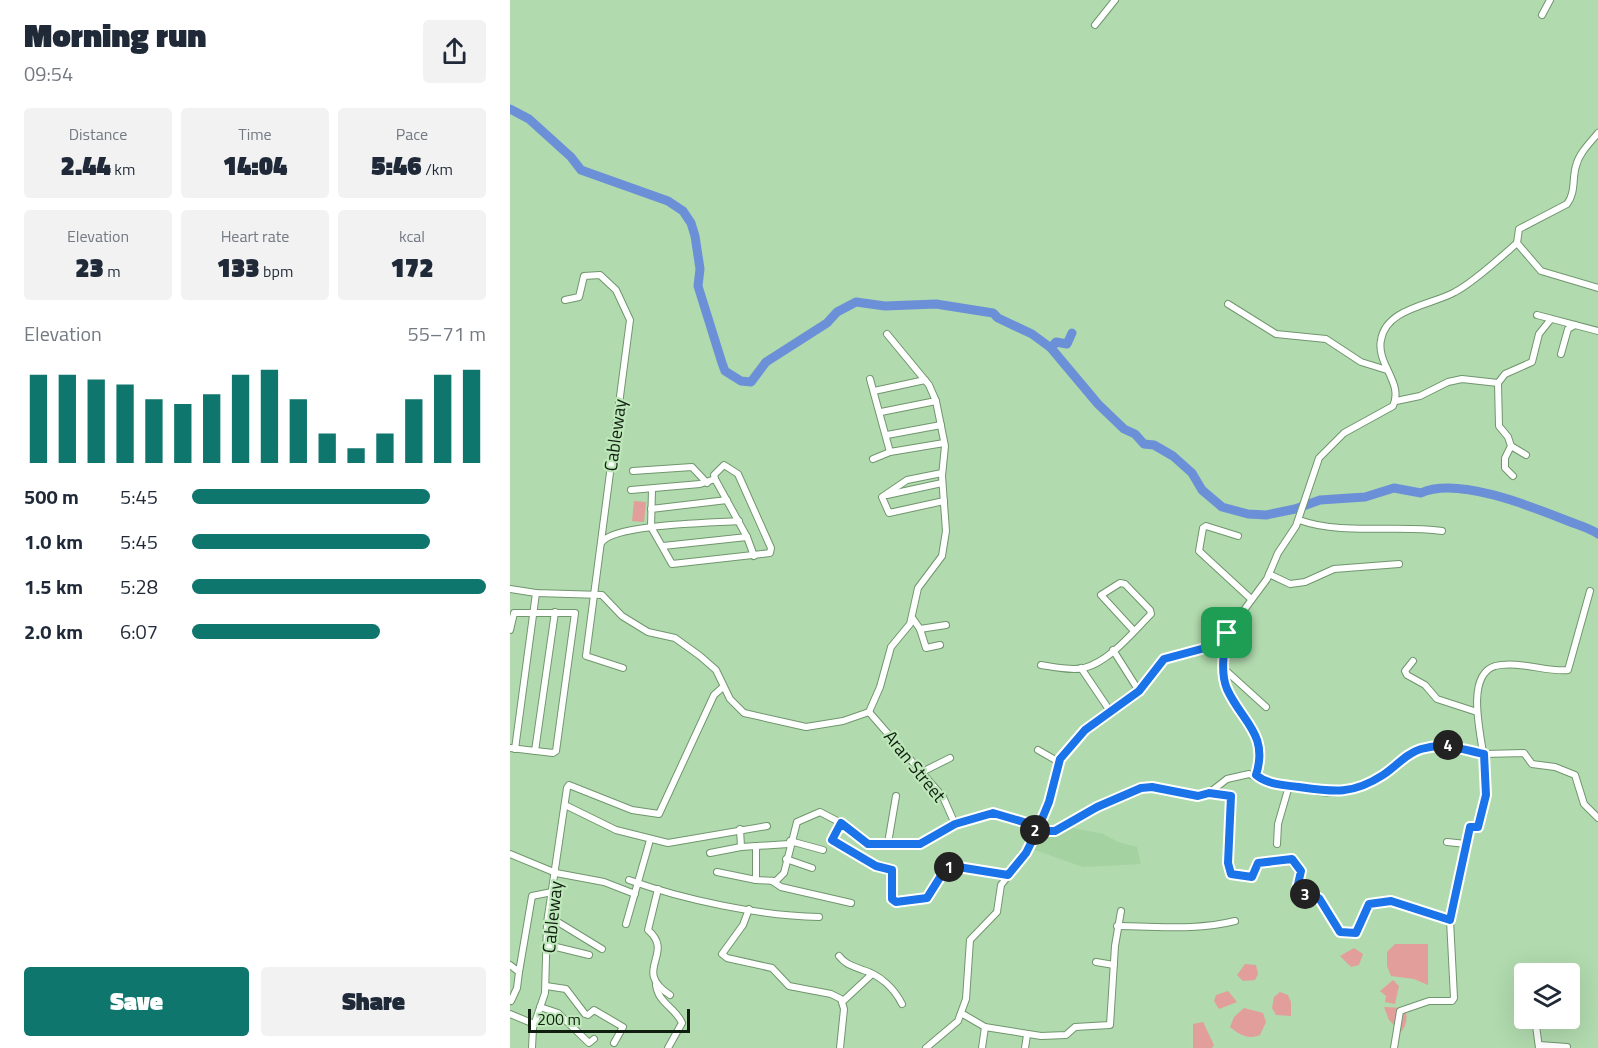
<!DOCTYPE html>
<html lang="en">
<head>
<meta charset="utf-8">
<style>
	:root { --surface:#fff; --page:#f2f2f3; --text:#1f2937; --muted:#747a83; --accent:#0f766e }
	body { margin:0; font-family:"Titillium Web",sans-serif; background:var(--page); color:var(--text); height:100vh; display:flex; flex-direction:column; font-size:22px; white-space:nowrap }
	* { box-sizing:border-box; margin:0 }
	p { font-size:20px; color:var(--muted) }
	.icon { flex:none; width:33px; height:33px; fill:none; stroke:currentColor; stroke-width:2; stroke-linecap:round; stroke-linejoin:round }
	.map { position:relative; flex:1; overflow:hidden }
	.sheet { display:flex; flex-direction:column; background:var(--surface); width:510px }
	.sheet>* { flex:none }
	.controls { position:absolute; left:1004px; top:963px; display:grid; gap:12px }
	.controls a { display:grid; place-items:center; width:66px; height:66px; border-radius:6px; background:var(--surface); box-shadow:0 6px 24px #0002; font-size:30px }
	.scale { position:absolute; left:18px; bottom:15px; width:162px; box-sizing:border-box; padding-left:6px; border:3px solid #0f1e0e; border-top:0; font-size:16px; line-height:21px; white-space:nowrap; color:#0f1e0e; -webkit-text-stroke:4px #bee7ba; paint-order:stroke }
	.pin { position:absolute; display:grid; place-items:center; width:51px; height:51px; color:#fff; margin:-26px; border-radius:12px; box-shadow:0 3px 9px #0006 }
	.km { position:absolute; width:30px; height:30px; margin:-15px; border-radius:50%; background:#222; color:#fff; font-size:16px; line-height:30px; text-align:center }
	.round { display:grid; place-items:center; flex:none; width:63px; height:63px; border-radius:6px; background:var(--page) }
	.headline { display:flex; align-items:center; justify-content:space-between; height:102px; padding:0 24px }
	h1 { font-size:33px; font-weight:800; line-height:45px }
	.figures { display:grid; grid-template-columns:repeat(3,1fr); gap:9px; height:102px; padding:6px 24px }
	.figures div { display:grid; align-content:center; border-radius:6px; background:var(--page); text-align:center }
	.figures b { font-size:26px; font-weight:800 }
	.figures small { font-size:16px; font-weight:400 }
	.figures p { font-size:16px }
	.chart { height:168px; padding:12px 24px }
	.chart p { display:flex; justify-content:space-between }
	.chart svg { width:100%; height:108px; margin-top:6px; stroke:var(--accent); stroke-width:6 }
	.primary-button { display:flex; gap:12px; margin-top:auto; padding:12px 24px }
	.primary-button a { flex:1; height:69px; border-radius:6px; background:var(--accent); color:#fff; font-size:24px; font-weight:800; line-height:69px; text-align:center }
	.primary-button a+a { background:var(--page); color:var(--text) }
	ul { padding:0 24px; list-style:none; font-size:20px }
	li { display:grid; grid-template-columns:96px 72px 1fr; align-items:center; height:45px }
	li i { height:15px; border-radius:8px; background:var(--accent) }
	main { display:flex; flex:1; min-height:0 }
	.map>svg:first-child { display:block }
	.built { fill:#a4d2a0 }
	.green { fill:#e29e9a }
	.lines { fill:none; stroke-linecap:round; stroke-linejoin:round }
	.river { stroke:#6b90d8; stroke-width:9 }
	.minor-casing { stroke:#70966d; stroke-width:8 }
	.minor { stroke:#fff; stroke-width:6 }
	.route-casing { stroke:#fff; stroke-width:12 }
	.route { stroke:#1a73e8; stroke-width:8 }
	.labels { text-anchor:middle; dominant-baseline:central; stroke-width:4.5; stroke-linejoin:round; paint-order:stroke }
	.street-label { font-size:18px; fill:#0f1e0e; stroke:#bee7ba }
</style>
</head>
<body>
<main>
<section class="sheet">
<div class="headline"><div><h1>Morning run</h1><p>09:54</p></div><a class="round"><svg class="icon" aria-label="share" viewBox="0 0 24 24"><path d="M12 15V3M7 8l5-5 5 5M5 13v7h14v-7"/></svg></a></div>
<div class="figures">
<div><p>Distance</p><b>2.44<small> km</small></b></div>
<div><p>Time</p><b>14:04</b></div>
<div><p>Pace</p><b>5:46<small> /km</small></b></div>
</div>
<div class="figures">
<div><p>Elevation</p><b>23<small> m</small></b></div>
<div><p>Heart rate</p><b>133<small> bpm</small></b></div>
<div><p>kcal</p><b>172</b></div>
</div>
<div class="chart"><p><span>Elevation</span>55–71 m</p>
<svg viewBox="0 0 160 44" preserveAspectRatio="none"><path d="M5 44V8M15 44V8M25 44V10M35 44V12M45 44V18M55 44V20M65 44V16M75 44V8M85 44V6M95 44V18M105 44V32M115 44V38M125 44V32M135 44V18M145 44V8M155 44V6"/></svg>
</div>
<ul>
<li><b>500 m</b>5:45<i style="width:81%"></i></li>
<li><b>1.0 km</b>5:45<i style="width:81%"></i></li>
<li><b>1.5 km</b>5:28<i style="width:100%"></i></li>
<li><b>2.0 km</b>6:07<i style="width:64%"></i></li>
</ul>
<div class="primary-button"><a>Save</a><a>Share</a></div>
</section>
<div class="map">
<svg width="1088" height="1048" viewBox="0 0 1088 1048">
	<rect width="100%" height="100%" fill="#b1daae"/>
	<path class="built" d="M563,828L593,834L608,842L627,847L631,864L573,867L522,849L528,834Z"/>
	<g class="green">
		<path d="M124,501L136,502L134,522L122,521Z"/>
		<path d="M885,944H918V985L904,979L881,976L877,966V952Z"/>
		<path d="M844,948L853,954L849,965L841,967L830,956Z"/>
		<path d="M735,964L746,965L748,974L745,980L733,981L727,975Z"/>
		<path d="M883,980L889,986L885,1004L875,1002L876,996L870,991Z"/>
		<path d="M718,991L727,1002L709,1009L704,1001L706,995Z"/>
		<path d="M770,992L778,995L781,1002V1016L766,1015L762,1008L764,997Z"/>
		<path d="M874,1007L895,1008C899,1020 895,1031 884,1038L885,1026L879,1020Z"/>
		<path d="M734,1008L753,1013L756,1022L750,1035C738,1040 730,1035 720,1027L724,1017Z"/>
		<path d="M693,1022L704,1045L702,1048H683V1024Z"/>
	</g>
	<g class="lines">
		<g class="river">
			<path d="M0,109L19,119L61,157L71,170L158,201L173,211L181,223L185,236L190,269L188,286L212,363L215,371L231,381L241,382L256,362L317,323L327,312L346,302L375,306L426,304L483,313L488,318L522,334L541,348L546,342L557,344L562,333"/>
			<path d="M541,348L588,404L614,429L625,434L634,444L644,445L663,456L682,473L692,490L712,507L738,514L756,515L785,509L810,500L855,497L884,488L911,493C947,476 1023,507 1058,521C1068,525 1080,528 1088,534"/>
		</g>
		<g class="minor-casing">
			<g id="minor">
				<path d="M1032,15L1040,0"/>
				<path d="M585,25L605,0"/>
				<path d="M1007,243L1009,229L1057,204C1066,192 1062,179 1066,166C1069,153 1080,143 1088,133"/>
				<path d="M1007,243L1031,271L1088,288"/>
				<path d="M55,300L69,297L74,276L90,275L106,290L120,320L76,656L113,668"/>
				<path d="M718,304L766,334L816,339L851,362L877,370"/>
				<path d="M1027,315L1088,331"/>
				<path d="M1051,354L1058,329L1065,325"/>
				<path d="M360,379L380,452"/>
				<path d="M364,391L415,380"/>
				<path d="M886,401L910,396L938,382L952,379L988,383"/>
				<path d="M371,412L426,401"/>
				<path d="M377,435L431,425"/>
				<path d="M1001,446L1016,455"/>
				<path d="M363,459L380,452L434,443"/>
				<path d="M123,471L182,467L197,483"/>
				<path d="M432,473L397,480L372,497L379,513L434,501"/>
				<path d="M1003,476L995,468V458L1001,446L998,437L989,426L988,383L995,374L1022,362L1029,334L1041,319"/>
				<path d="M121,490L190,484L205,479L237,537L244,556"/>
				<path d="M142,490L141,527L162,564L260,553L261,548L228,474L214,465L204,475L205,479"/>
				<path d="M377,495L432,483"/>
				<path d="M141,509L217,500"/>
				<path d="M789,520C834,536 885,524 932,531"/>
				<path d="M728,536L696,526L693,528L689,551L740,598"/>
				<path d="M92,542C104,524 204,523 229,521"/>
				<path d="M153,546L237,537"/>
				<path d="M759,574L780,584L795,582L824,569L889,564"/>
				<path d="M0,589L26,593L92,595L112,616L138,632L165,638L190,656L206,670L220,699L234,713L296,727L333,721L359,712"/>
				<path d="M403,619L410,629L416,648L430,645"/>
				<path d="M410,629L436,625"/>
				<path d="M0,630L4,613H65L46,751L43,753L0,748"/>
				<path d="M716,634C714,651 710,673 718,690C733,722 758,734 746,775"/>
				<path d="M603,650L629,691"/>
				<path d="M903,661L895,671L897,675L915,685L927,699L967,712"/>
				<path d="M531,665C544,667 561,671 574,668C600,661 622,633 641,614L640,610L615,584L610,583L591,595L624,631"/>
				<path d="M571,668L600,711"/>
				<path d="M713,668L756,707"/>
				<path d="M359,712L370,687L381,647L400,624L408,588L432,556L436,531L432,476L435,446L426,401L419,385L377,334"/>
				<path d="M359,712L433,797L445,824"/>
				<path d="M5,749L26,593"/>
				<path d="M528,750L549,762"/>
				<path d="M25,751L45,612"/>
				<path d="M412,772L440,758"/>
				<path d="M699,793L721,796L719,872L743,877L748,863L782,859L791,871L787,889L809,898L830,932L846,933L859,904L881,901L940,920"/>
				<path d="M55,805L106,830L158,843L257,826"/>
				<path d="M331,823L322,840L366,866L384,871V902H399L417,898L434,871L442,866L498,875"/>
				<path d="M230,829L231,847"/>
				<path d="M527,831H545L587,807L631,788L642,787L688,797L699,793L717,779L739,774L762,784L818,793L834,791L874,775L898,754L928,746L941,744L974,754L1014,753L1022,764L1045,767L1065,775L1074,804L1088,818"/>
				<path d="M280,841L313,850"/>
				<path d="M937,842L956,844"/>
				<path d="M378,843L386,796"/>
				<path d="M767,844L768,824L779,786"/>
				<path d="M200,853L231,847L279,844"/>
				<path d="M0,854L46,873L94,882L125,894"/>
				<path d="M276,859L302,868"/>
				<path d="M207,872L246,880L266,881L274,873L287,822L310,812L331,823L358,844H409L445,824L483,813L517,823L527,831"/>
				<path d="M119,880C174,900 251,916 309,917"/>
				<path d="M246,880V846"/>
				<path d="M262,881L271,887L341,903"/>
				<path d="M148,889L138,930C166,954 121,970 160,995"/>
				<path d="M239,909L233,925L212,954L217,958L262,968L279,986L321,994L331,999L334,1009L330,1048"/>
				<path d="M38,916L92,949"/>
				<path d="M116,924L140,840"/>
				<path d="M607,926C648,926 685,931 725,921"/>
				<path d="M38,945L79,955"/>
				<path d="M329,956C336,965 343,966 353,970C370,975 384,988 392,1004"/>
				<path d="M586,962L604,965"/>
				<path d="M0,965L9,972L7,988L1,1001"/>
				<path d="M9,972L22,896L42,892"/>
				<path d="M1010,979H1014"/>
				<path d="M146,985C148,1003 166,1008 172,1023L158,1048"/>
				<path d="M36,986L56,989L75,1014L78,1015L84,1010L113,1027L104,1043"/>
				<path d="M332,1002L361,975"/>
				<path d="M30,1007L48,1013L79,1043L84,1039"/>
				<path d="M451,1013L475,1027"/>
				<path d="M0,1014L24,1024"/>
				<path d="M1025,1018L1029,1048"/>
				<path d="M1029,1045L1057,1047"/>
				<path d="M22,1048L23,1028L35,993L37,923L57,788L59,785L122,810L149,814L204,695L213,687"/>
				<path d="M416,1048L448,1021L456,999L460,940L487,912L491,885L516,853L527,831L539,802L550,759L575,730L629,691L648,664L654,659L695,648L717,633L757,579L768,553L786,526L809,458L834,433L883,406C894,383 866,364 871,340C876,308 922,305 945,292C964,282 990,258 1007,243"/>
				<path d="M472,1048L475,1027L531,1036L556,1035L565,1027L600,1025L605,946L611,911"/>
				<path d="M515,1048L517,1035"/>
				<path d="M884,1048L890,1011L919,1001H942L944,998L940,920L960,827H967C971,813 977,798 977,782C977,755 950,677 985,666C1008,660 1040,673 1058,670L1080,591"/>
			</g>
		</g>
		<use href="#minor" class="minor"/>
	</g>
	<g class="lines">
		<g class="route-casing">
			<path id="route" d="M717,633L695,648L654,659L629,691L575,730L550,759L539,802L527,831L516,853L498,875L442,866L434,871L417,898L386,902L382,899V870L366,866L322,840L331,823L358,844H410L445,824L483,813L517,823L527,831H545L587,807L631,788L642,787L688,796L699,793L721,796L718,863L721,874L742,877L748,863L782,859L791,871L787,889L790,893L809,898L830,932L846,933L859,904L881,901L940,920L960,827H968L976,795L974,754C949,749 937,742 911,749C895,754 887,766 873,775C842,795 824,792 789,787C774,785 758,785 746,775C759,734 732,722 717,689C710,672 714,651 717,633"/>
		</g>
		<use href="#route" class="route"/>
	</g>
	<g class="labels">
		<g class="street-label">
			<text transform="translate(105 435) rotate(-82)">Cableway</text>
			<text transform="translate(405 766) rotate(51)">Aran Street</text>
			<text transform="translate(42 917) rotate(-84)">Cableway</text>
		</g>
	</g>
</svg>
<div class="controls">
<a><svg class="icon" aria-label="layers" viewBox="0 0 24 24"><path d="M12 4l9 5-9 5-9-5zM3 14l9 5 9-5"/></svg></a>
</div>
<div class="scale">200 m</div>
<div class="pin" style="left:717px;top:633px;background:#1e9e55"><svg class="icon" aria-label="arrive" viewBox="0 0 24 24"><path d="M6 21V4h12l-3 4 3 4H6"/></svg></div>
<b class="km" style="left:439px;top:867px">1</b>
<b class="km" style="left:525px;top:830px">2</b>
<b class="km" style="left:795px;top:894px">3</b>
<b class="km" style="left:938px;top:745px">4</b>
</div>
</main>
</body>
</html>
